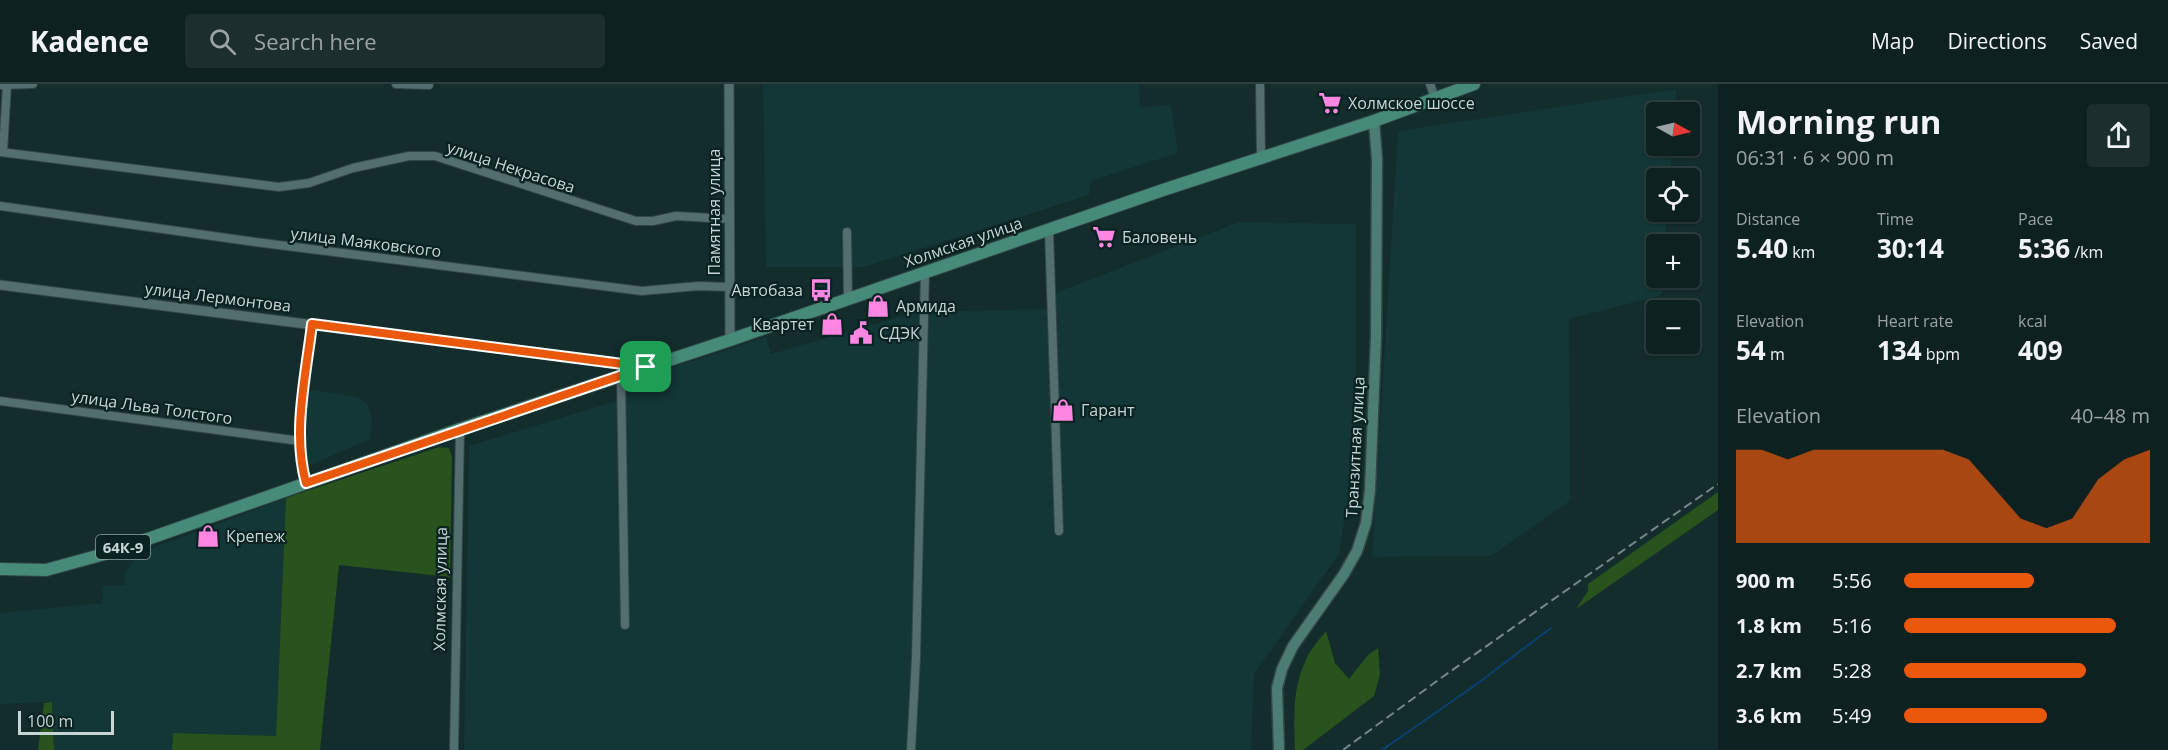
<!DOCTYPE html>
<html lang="en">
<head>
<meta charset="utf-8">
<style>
	:root { --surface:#0e2121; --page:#1c2e2e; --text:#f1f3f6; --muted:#9ba3a5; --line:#2e3e3f; --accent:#ea580c }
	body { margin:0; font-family:"Open Sans",sans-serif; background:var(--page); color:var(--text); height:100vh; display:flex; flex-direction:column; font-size:22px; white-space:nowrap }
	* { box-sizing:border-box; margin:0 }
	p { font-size:20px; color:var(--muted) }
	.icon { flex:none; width:33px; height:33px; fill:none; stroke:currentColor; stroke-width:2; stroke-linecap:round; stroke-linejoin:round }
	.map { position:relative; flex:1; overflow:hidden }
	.drawer { display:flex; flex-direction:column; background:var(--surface); width:450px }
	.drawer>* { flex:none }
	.needle { width:39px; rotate:98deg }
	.controls { position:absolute; left:1646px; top:18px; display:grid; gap:12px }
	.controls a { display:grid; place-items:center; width:54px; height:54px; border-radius:6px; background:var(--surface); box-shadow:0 2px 4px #0004,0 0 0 2px var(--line); font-size:30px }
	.scale { position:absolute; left:18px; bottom:15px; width:96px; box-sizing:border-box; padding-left:6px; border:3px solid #c7d6d5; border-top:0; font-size:16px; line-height:21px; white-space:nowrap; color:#c7d6d5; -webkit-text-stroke:4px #092222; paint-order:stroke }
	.pin { position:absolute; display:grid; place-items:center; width:51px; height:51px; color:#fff; margin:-26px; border-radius:12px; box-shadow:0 3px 9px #0006 }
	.round { display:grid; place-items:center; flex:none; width:63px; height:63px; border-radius:6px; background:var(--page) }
	.headline { display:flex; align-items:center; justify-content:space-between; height:102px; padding:0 18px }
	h1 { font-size:33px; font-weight:700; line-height:45px }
	.metrics { display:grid; grid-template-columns:repeat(3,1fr); gap:9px; height:102px; padding:6px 18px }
	.metrics div { display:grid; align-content:center }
	.metrics b { font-size:26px; font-weight:700 }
	.metrics small { font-size:16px; font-weight:400 }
	.metrics p { font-size:16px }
	.chart { height:168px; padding:12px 18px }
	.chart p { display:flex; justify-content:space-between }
	.chart svg { width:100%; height:108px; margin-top:6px; fill:var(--accent); opacity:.7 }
	ul { padding:0 18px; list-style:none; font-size:20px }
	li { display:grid; grid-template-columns:96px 72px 1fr; align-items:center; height:45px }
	li i { height:15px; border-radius:8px; background:var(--accent) }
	header { display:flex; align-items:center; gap:36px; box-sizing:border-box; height:84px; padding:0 30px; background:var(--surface); border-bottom:2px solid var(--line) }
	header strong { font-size:28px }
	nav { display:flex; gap:33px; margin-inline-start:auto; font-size:21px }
	.search { width:420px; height:54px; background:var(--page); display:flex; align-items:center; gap:15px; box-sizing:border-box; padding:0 21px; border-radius:6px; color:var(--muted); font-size:22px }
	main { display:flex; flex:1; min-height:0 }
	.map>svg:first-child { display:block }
	.built { fill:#133636 }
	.green { fill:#29531d }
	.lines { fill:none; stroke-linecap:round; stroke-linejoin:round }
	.stream { stroke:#0a4072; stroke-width:2 }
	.minor-casing { stroke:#344646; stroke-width:10 }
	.tertiary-casing { stroke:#344646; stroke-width:11 }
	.secondary-casing { stroke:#344646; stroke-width:13 }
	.primary-casing { stroke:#344646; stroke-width:14 }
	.minor { stroke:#536e6e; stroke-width:8 }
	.tertiary { stroke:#536e6e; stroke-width:9 }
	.secondary { stroke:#4c7d73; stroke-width:10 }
	.primary { stroke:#458b78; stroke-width:12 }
	.rail { stroke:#768989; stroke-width:2; stroke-dasharray:9 4.5; stroke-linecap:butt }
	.route-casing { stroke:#fff; stroke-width:12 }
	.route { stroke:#ea580c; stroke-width:8 }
	.labels { text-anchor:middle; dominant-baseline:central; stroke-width:4.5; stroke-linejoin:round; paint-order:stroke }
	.shield { fill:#092222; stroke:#8ea09f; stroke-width:1.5 }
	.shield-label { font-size:15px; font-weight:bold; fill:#c7d6d5 }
	.poi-label { font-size:16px; fill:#c7d6d5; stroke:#092222; text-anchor:start }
	.street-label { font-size:16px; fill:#c7d6d5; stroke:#092222 }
</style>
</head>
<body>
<header>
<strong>Kadence</strong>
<div class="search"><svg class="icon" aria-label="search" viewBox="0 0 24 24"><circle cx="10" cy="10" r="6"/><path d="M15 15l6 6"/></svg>Search here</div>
<nav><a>Map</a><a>Directions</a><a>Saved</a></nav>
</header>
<main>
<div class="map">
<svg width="1718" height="666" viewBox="0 0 1718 666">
	<rect width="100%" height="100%" fill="#132c2c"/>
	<g class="built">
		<path d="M763,0H1139L1140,23L1171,21L1178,69L1091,97L1089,111L864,183H766Z"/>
		<path d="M1676,5L1675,28H1656V62H1672L1670,94H1656V128H1667L1665,160H1656V194H1663L1662,211L1569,235L1570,417L1491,472L1372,473L1398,47Z"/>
		<path d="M1239,138L1356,140V358L1339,470L1254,590L1251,666H464L469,362L620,316L621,300L766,253L771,270L916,228L1049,225L1050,211Z"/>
		<path d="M315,306L358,313L368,321L372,335L370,355L309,382L304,360L305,325L306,307Z"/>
		<path d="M286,414L276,652L173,649L172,666H54L52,618L0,620V529L103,519L102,502L126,501L124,490L139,469Z"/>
	</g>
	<g class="green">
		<path d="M439,363L449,364L452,373L450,493L339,481L320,666H172L173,649L276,652L286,414Z"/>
		<path d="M1718,408V426L1576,525L1588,507V500Z"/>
		<path d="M1326,547L1335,579L1349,595L1368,571L1378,564L1380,591L1374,612L1303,666H1295C1294,636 1292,606 1305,578C1309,567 1319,556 1326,547Z"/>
		<path d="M52,618L54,666H38L44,619Z"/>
	</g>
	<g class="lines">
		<path class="stream" d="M1382,666L1474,602L1551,544"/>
		<g class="minor-casing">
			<g id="minor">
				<path d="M396,0L429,1"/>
				<path d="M1260,0L1261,73"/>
				<path d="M1430,0L1435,14"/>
				<path d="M0,1L33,0"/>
				<path d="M0,68L279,103L309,99L353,84L409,72H435L636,137H653L676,132L729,135"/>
				<path d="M3,68L7,0"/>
				<path d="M0,122L255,158L642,207L698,202L730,203"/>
				<path d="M1049,146L1059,447"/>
				<path d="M847,148L848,216"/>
				<path d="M621,291L625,541"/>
				<path d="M0,317L300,357"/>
				<path d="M306,399C291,349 306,291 312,240"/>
				<path d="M454,666L460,345"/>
				<path d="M911,666L916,574L925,189"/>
			</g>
		</g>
		<g class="tertiary-casing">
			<g id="tertiary">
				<path d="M729,0L730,256"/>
				<path d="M0,201L644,283"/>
			</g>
		</g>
		<g class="secondary-casing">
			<path id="secondary" d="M1279,666L1277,604L1282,585L1293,562L1344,490L1357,467L1366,439L1370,406L1376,253L1377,75L1374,37"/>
		</g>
		<g class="primary-casing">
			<path id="primary" d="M0,485L46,486L108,469L460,345L730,256L1163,106L1374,37L1474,0"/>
		</g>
		<use href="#minor" class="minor"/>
		<use href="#tertiary" class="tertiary"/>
		<use href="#secondary" class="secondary"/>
		<use href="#primary" class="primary"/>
		<path class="rail" d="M1343,666L1441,594L1718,400"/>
	</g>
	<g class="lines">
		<g class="route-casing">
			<path id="route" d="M312,240L646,283L306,399C292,349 306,291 312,240Z"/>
		</g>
		<use href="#route" class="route"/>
	</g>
	<defs>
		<g id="supermarket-bare" transform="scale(1.8)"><path d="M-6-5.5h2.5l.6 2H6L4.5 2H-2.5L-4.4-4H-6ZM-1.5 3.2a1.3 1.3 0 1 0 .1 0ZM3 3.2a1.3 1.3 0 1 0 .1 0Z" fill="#fd86e2" stroke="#092222" stroke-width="2.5" paint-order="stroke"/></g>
		<g id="bus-bare" transform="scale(1.8)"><path d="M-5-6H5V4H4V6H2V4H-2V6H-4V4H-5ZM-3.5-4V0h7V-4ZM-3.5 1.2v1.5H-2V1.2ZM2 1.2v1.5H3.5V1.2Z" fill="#fd86e2" stroke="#092222" stroke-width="2.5" paint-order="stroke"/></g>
		<g id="shop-bare" transform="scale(1.8)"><path d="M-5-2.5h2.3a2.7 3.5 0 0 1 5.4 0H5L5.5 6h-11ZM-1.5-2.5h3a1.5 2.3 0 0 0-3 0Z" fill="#fd86e2" stroke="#092222" stroke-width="2.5" paint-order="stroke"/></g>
		<g id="civic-bare" transform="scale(1.8)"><path d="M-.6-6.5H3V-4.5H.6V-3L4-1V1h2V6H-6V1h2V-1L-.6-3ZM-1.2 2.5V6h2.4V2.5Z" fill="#fd86e2" stroke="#092222" stroke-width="2.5" paint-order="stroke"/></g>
	</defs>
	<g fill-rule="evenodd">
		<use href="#supermarket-bare" x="1330" y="19"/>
		<use href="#supermarket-bare" x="1104" y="153"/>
		<use href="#bus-bare" x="821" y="206"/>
		<use href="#shop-bare" x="878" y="222"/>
		<use href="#shop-bare" x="832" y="240"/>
		<use href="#civic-bare" x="861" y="249"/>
		<use href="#shop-bare" x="1063" y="326"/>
		<use href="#shop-bare" x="208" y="452"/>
	</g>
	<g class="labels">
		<rect class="shield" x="96" y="451" width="54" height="24" rx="4.5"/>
		<g class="shield-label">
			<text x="123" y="463">64К-9</text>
		</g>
		<g class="poi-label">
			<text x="1348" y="19">Холмское шоссе</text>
			<text x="1122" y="153">Баловень</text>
			<text x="803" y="206" text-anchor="end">Автобаза</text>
			<text x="896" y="222">Армида</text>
			<text x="814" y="240" text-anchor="end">Квартет</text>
			<text x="879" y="249">СДЭК</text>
			<text x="1081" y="326">Гарант</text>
			<text x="226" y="452">Крепеж</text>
		</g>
		<g class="street-label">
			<text transform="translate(511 83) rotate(18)">улица Некрасова</text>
			<text transform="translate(714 128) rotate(-90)">Памятная улица</text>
			<text transform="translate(366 158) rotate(7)">улица Маяковского</text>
			<text transform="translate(963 158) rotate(-19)">Холмская улица</text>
			<text transform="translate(218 213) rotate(7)">улица Лермонтова</text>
			<text transform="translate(152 323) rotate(8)">улица Льва Толстого</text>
			<text transform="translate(1355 363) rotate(-87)">Транзитная улица</text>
			<text transform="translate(440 505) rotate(-89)">Холмская улица</text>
		</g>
	</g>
</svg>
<div class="controls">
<a><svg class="needle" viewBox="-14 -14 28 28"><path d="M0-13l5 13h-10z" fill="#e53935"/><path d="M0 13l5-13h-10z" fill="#9ba3a5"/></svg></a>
<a><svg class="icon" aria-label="locate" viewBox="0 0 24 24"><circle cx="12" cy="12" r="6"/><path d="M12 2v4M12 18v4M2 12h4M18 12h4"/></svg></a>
<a>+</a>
<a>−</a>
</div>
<div class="scale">100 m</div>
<div class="pin" style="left:646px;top:283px;background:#1e9e55"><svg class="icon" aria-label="arrive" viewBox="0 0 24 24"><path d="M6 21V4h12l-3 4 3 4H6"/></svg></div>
</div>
<section class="drawer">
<div class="headline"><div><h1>Morning run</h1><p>06:31 · 6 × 900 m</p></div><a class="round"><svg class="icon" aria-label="share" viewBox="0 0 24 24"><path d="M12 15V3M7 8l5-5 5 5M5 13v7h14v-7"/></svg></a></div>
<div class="metrics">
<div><p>Distance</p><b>5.40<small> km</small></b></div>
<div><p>Time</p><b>30:14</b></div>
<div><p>Pace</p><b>5:36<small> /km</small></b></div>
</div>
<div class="metrics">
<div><p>Elevation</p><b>54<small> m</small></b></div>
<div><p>Heart rate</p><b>134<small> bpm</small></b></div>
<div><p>kcal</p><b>409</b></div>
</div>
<div class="chart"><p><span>Elevation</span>40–48 m</p>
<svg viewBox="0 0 160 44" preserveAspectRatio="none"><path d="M0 44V6L10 6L20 10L30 6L40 6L50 6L60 6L70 6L80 6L90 10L100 22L110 34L120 38L130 34L140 18L150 10L160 6V44z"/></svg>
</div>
<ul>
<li><b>900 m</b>5:56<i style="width:53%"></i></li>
<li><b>1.8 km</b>5:16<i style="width:86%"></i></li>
<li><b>2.7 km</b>5:28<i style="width:74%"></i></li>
<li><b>3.6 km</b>5:49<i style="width:58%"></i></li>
</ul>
</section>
</main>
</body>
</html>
